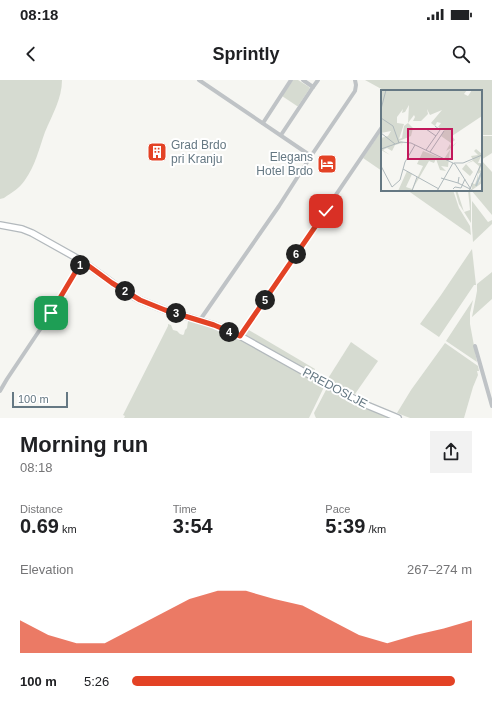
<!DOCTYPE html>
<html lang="en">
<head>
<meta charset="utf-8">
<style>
	:root { --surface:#fff; --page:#f2f2f2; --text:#202124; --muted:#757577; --accent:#e34225 }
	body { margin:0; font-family:Helvetica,sans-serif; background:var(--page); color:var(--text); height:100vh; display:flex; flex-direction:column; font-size:15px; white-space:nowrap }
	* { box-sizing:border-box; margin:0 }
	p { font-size:13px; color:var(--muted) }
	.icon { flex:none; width:22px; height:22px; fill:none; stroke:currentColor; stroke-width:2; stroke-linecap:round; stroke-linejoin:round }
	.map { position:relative; height:338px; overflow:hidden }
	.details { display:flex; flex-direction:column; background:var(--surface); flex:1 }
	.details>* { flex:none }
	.scale { position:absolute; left:12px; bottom:10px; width:56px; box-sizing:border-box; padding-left:4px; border:2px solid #657883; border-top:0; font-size:11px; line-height:14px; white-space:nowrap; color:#657883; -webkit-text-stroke:3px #fff; paint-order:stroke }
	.pin { position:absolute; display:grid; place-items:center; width:34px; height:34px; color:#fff; margin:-17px; border-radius:8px; box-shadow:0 2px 6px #0006 }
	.km { position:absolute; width:20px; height:20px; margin:-10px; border-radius:50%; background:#222; color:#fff; font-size:11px; line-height:20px; text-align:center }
	.round { display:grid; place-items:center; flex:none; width:42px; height:42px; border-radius:0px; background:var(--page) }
	.overview { display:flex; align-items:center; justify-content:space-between; height:68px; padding:0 20px }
	h1 { font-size:22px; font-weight:700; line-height:30px }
	.metrics { display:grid; grid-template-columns:repeat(3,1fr); gap:6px; height:68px; padding:4px 20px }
	.metrics div { display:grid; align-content:center }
	.metrics b { font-size:20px; font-weight:700 }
	.metrics small { font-size:11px; font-weight:400 }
	.metrics p { font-size:11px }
	.chart { height:112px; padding:8px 20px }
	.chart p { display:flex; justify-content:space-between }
	.chart svg { width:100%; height:72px; margin-top:4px; fill:var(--accent); opacity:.7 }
	ul { padding:0 20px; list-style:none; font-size:13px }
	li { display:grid; grid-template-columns:64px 48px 1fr; align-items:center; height:30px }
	li i { height:10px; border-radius:5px; background:var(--accent) }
	.status { display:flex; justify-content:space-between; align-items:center; height:28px; padding:0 20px; background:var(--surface); direction:ltr }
	.status svg { height:11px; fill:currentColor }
	header { display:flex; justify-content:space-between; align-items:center; height:52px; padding:0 20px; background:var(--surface); font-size:18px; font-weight:700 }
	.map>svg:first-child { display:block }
	.green { fill:#d6dbd1 }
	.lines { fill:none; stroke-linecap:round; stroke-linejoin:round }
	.secondary-casing { stroke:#b3b9bd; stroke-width:8 }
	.street { stroke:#bfc3c6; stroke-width:4 }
	.secondary { stroke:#fff; stroke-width:5.5 }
	.route-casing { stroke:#fff; stroke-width:8 }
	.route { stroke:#e34225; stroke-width:5 }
	.labels { text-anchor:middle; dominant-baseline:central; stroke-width:4; stroke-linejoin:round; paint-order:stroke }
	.poi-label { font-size:12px; fill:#657883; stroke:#fff; text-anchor:start }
	.street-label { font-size:12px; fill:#657883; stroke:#fff }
	.inset-river { fill:none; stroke:#b7c5c8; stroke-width:2 }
	.inset-road { fill:none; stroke:#afb9bc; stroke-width:1 }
	.view { fill:#c2185b; fill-opacity:0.15; stroke:#c2185b; stroke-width:2 }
	.inset-edge { fill:none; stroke:#657883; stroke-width:2 }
</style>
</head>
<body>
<div class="status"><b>08:18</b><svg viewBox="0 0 49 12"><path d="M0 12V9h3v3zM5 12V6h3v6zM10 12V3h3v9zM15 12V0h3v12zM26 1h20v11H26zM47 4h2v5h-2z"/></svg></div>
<header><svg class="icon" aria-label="back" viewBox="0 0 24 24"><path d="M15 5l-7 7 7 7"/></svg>Sprintly<svg class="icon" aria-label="search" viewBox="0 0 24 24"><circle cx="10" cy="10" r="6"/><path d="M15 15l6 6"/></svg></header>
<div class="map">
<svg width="492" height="338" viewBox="0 0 492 338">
	<rect width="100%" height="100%" fill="#f6f6f2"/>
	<g class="green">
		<path d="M0,0H62C62,19 52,35 45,52C39,69 35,86 25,100C20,108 11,113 4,118L0,119Z"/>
		<path d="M293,0H298L309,7L310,8L298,26H297L282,16Z"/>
		<path d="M365,0H492V55H481V11H385Z"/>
		<path d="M382,50V91L363,78Z"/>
		<path d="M481,56H492V73L481,80Z"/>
		<path d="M482,81L492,92V135L471,110H481V83Z"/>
		<path d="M407,110H453L459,128L470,146L471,155Z"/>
		<path d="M455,110H457L464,132L470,130L468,110H470L471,122V143L459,124Z"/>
		<path d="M472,121L488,142L492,140V144L473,162L472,147Z"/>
		<path d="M472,169L476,205H474L439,257L420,244L441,215Z"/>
		<path d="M492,192V219L472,237L477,211V204Z"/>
		<path d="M473,220L470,233V244L477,282L446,261Z"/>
		<path d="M188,241C201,245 214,248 226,254C260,268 292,289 324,307L309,338H124L125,336L123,335L168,246V244L171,245L173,250L177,251L180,254L183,255L184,254L185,250L187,248Z"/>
		<path d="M247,249L315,289L313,293L244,254Z"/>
		<path d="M351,262L378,281L355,314L327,300Z"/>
		<path d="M445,263L478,286L479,291H477L478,295L473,307L464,338H410L397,333L411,310Z"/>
		<path d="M328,309L355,322L392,338H316L315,336L314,333L326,310Z"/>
	</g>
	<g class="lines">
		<g class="secondary-casing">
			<path id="secondary" d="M0,145L22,149L32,153L82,181L125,212L140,220L165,230L214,245L240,256L333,308L369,326L398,338"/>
		</g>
		<g class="street">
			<path d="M199,0L311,76"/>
			<path d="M313,7L318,0"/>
			<path d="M263,43L291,0"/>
			<path d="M281,55L313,7L303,0"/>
			<path d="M200,240L279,126L311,76L355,11L356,5L355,0"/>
			<path d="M240,256L382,47"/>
			<path d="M475,266L492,326"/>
			<path d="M0,311L7,299L51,233L82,181"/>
		</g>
		<use href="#secondary" class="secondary"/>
	</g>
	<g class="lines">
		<g class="route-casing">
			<path id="route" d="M51,233L82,181L112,203L140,220L165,230L214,245L240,256L326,131"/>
		</g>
		<use href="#route" class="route"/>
	</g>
	<defs>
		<g id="building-square" transform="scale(1)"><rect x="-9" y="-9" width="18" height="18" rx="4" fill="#e34225" stroke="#fff"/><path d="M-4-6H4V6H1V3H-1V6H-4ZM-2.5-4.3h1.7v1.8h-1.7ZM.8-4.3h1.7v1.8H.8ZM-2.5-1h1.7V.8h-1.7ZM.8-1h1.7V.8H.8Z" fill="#fff"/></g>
		<g id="hotel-square" transform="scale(1)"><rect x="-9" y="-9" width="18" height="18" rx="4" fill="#e34225" stroke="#fff"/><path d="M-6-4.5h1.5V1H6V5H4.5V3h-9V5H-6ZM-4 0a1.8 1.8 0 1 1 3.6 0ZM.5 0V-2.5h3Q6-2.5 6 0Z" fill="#fff"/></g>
	</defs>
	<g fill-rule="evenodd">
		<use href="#building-square" x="157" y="72"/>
		<use href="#hotel-square" x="327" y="84"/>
	</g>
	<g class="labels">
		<g class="poi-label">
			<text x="171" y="65">Grad Brdo<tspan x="171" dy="14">pri Kranju</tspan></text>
			<text x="313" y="77" text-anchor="end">Elegans<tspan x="313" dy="14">Hotel Brdo</tspan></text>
		</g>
		<g class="street-label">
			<text transform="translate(335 308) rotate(28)">PREDOSLJE</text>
		</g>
	</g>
	<g transform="translate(381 10)">
		<rect width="101" height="101" fill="#f6f6f2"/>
		<path d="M0,0H86L83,4L87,6L91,0H101V26L71,46L74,50L70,53L60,46L63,40L57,37L60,33L56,32L54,36L50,33L61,20L49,25L46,19L47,24L40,31H32L34,27L33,25L27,33L32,38L30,46L18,51L22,52L20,56L21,53L14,55L11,61L6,58L2,60L9,65L0,60V48L7,46L10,41L0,43ZM28,15L27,33L23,36L21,48L18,49L23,34L16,33V27L22,19L21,23L24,22ZM76,52L69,60L67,77L60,76L65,81L59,80L55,69L53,73L48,71L31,100L34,101H17L26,81L31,84L25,97L31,99L42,76L36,74L42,61L63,69L70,58L65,61L69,54L70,57ZM95,59L101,64L97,73H101L99,80L101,81L97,84V90L95,95L99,91L100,82L101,93L91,100L90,93L94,94L96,89L98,76L92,71L85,74L92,82L89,86L81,79L85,74L92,70L90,66L97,65L93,61Z" fill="#d6dbd1" fill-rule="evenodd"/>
		<path class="inset-river" d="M95,96L101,81"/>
		<path class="inset-road" d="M0,19L5,0M0,28L12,36L18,53M45,39L55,46M0,43L14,54M0,59L20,52L30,53L74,74L91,101M45,60L59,40L54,36M49,62L63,41M73,73H82L101,65M0,76L11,97M22,79L58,99M78,87L77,93L89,99M60,88L77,93M11,97L19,90L24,72L34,55M72,99L74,97L80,98L84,89M31,101L36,87M56,101L72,73M88,101L101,72"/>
		<path class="view" d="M27,39H71V69H27Z"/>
		<rect width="101" height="101" class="inset-edge"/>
	</g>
</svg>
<div class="scale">100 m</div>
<div class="pin" style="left:51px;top:233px;background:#1e9e55"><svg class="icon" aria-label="arrive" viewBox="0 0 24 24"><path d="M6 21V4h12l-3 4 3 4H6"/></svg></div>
<div class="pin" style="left:326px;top:131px;background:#d93025"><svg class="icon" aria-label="check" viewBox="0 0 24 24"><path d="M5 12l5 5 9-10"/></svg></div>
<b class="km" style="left:80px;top:185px">1</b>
<b class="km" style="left:125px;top:211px">2</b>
<b class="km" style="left:176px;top:233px">3</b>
<b class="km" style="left:229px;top:252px">4</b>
<b class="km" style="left:265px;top:220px">5</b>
<b class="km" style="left:296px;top:174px">6</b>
</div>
<section class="details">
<div class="overview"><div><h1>Morning run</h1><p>08:18</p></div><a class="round"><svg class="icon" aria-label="share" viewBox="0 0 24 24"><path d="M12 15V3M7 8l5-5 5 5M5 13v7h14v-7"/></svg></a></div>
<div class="metrics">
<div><p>Distance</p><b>0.69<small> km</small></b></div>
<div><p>Time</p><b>3:54</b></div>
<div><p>Pace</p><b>5:39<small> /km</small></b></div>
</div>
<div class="chart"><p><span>Elevation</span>267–274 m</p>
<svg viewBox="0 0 160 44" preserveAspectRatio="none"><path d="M0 44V24L10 33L20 38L30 38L40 29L50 20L60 11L70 6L80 6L90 11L100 15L110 24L120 33L130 38L140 33L150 29L160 24V44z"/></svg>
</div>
<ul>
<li><b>100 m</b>5:26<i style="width:95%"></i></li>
</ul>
</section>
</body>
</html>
